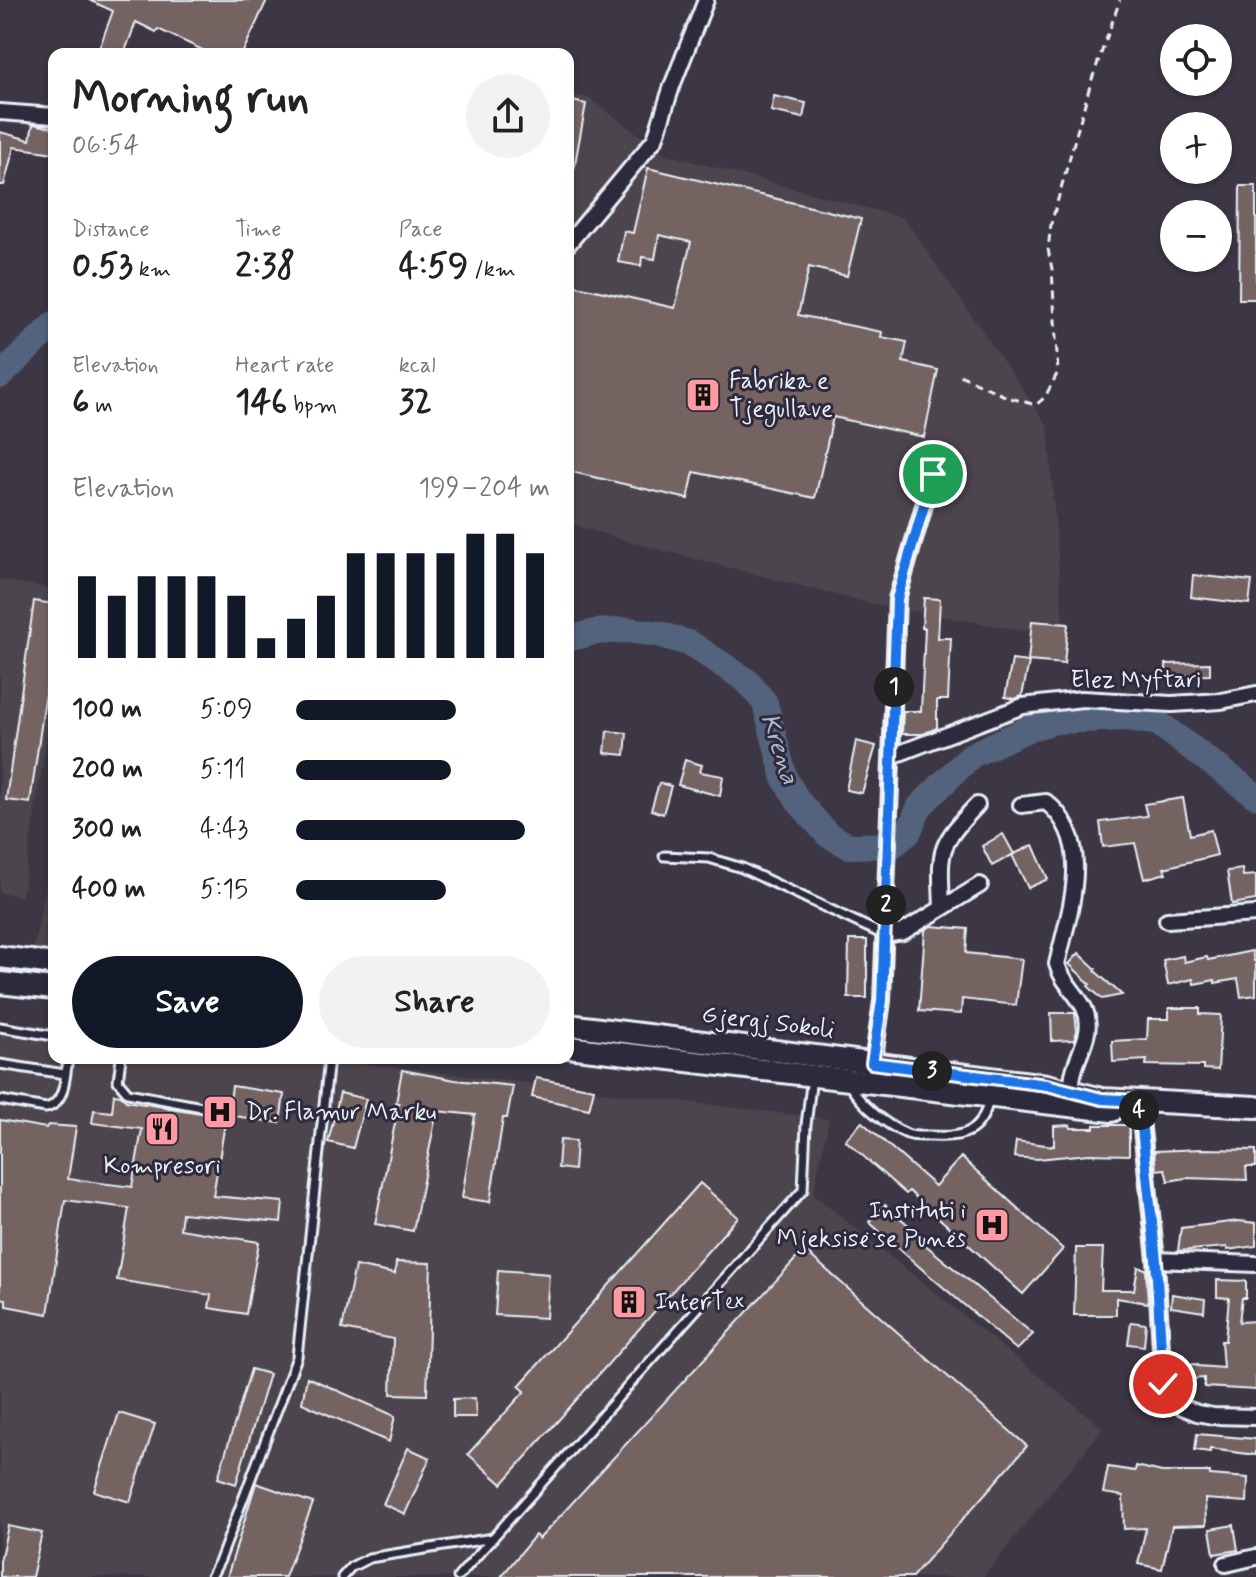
<!DOCTYPE html>
<html lang="en">
<head>
<meta charset="utf-8">
<style>
	:root { --surface:#fff; --page:#f2f2f2; --text:#222; --muted:#767676; --accent:#111827 }
	body { margin:0; font-family:Mynerve,sans-serif; background:var(--page); color:var(--text); height:100vh; display:flex; flex-direction:column; font-size:30px; white-space:nowrap }
	* { box-sizing:border-box; margin:0 }
	p { font-size:26px; color:var(--muted) }
	.icon { flex:none; width:44px; height:44px; fill:none; stroke:currentColor; stroke-width:2; stroke-linecap:round; stroke-linejoin:round }
	.map { position:relative; flex:1; overflow:hidden }
	.panel { position:absolute; left:48px; top:48px; width:526px; height:1016px; display:flex; flex-direction:column; background:var(--surface); border-radius:16px; box-shadow:0 2px 6px #0004 }
	.panel>* { flex:none }
	.buttons { position:absolute; left:1160px; top:24px; display:grid; gap:16px }
	.buttons a { display:grid; place-items:center; width:72px; height:72px; border-radius:50%; background:var(--surface); box-shadow:0 2px 6px #0004; font-size:40px }
	.pin { position:absolute; display:grid; place-items:center; width:68px; height:68px; color:#fff; margin:-34px; border:4px solid #fff; border-radius:50%; box-shadow:0 2px 8px #0007 }
	.km { position:absolute; width:40px; height:40px; margin:-20px; border-radius:50%; background:#222; color:#fff; font-size:22px; line-height:40px; text-align:center }
	.round { display:grid; place-items:center; flex:none; width:84px; height:84px; border-radius:42px; background:var(--page) }
	.summary { display:flex; align-items:center; justify-content:space-between; height:136px; padding:0 24px }
	h1 { font-size:44px; font-weight:800; line-height:60px }
	.stats { display:grid; grid-template-columns:repeat(3,1fr); gap:12px; height:136px; padding:8px 24px }
	.stats div { display:grid; align-content:center }
	.stats b { font-size:34px; font-weight:800 }
	.stats small { font-size:22px; font-weight:400 }
	.stats p { font-size:22px }
	.chart { height:224px; padding:16px 24px }
	.chart p { display:flex; justify-content:space-between }
	.chart svg { width:100%; height:144px; margin-top:8px; stroke:var(--accent); stroke-width:6 }
	.primary-button { display:flex; gap:16px; margin-top:auto; padding:16px 24px }
	.primary-button a { flex:1; height:92px; border-radius:48px; background:var(--accent); color:#fff; font-size:32px; font-weight:800; line-height:92px; text-align:center }
	.primary-button a+a { background:var(--page); color:var(--text) }
	ul { padding:0 24px; list-style:none; font-size:26px }
	li { display:grid; grid-template-columns:128px 96px 1fr; align-items:center; height:60px }
	li i { height:20px; border-radius:10px; background:var(--accent) }
	.map>svg:first-child { display:block }
	.built { fill:#4e444d }
	.lines { fill:none; stroke-linecap:round; stroke-linejoin:round }
	.river { stroke:#52647d; stroke-width:26 }
	.building { fill:#756462; stroke:#e8f1f8; stroke-width:2 }
	.lane-casing { stroke:#e8f1f8; stroke-width:13 }
	.street-casing { stroke:#e8f1f8; stroke-width:20 }
	.secondary-casing { stroke:#e8f1f8; stroke-width:26 }
	.path { stroke:#e8f1f8; stroke-width:3; stroke-dasharray:8 6; stroke-linecap:butt }
	.lane { stroke:#2f2a3d; stroke-width:7 }
	.street { stroke:#2f2a3d; stroke-width:14 }
	.secondary { stroke:#2f2a3d; stroke-width:20 }
	.route-casing { stroke:#fff; stroke-width:16 }
	.route { stroke:#1a73e8; stroke-width:10 }
	.labels { text-anchor:middle; dominant-baseline:central; stroke-width:6; stroke-linejoin:round; paint-order:stroke }
	.poi-label { font-size:24px; fill:#e8f1f8; stroke:#2f2a3d; text-anchor:start }
	.street-label { font-size:24px; fill:#e8f1f8; stroke:#2f2a3d }
	.water-label { font-size:26px; font-style:italic; fill:#acb9c7; stroke:#2f2a3d }
</style>
</head>
<body>
<div class="map">
<svg width="1256" height="1577" viewBox="0 0 1256 1577">
	<rect width="100%" height="100%" fill="#3d3644"/>
	<filter id="ink" filterUnits="userSpaceOnUse"><feTurbulence type="fractalNoise" baseFrequency=".0125" numOctaves="2"/><feDisplacementMap in="SourceGraphic" scale="16" xChannelSelector="R" yChannelSelector="G"/><feConvolveMatrix kernelMatrix="1 2 1 2 8 2 1 2 1" color-interpolation-filters="sRGB"/></filter>
	<g filter="url(#ink)">
		<g class="built">
			<path d="M568,94L589,98L665,154L904,218L1048,426L1064,638L868,603L630,542L568,523Z"/>
			<path d="M0,580L54,589V690L22,896L0,893Z"/>
			<path d="M54,846V952L33,949Z"/>
			<path d="M0,1020L54,1027V1058H317L829,1119L813,1194L1103,1428L983,1577H0Z"/>
		</g>
		<g class="lines">
			<g class="river">
				<path d="M0,376L54,324"/>
				<path d="M568,639L595,632L626,630L659,634L691,644L747,681L765,703L785,779L798,801L828,835L849,846L893,845L908,833L920,806L972,755L1030,728L1057,721L1127,718L1158,723L1256,796"/>
			</g>
		</g>
		<g class="building">
			<path d="M89,0H267L242,54H211L158,29L156,32L136,22L124,54H97L113,11Z"/>
			<path d="M774,96L806,103L803,118L771,111Z"/>
			<path d="M568,100L586,104L574,169L568,168Z"/>
			<path d="M33,124L54,128V153L14,147L4,185H0V132L30,140Z"/>
			<path d="M648,168L861,219L847,276L809,267L798,315L882,332L881,337L907,342L903,362L938,370L924,437L833,417L815,498L694,472L688,499L568,471V284L675,308L691,242L659,235L655,259L642,257L641,266L618,262L624,231L633,233Z"/>
			<path d="M1240,186H1256V299H1239Z"/>
			<path d="M1193,575L1252,581L1249,604L1191,597Z"/>
			<path d="M924,598L940,599L938,638H951L948,700H937V728L923,734H902L903,711H921L925,628H922Z"/>
			<path d="M34,601L54,604V636L30,803L6,800Z"/>
			<path d="M1032,621L1068,624L1064,664L1028,661Z"/>
			<path d="M1012,660L1029,662L1022,696L1015,699L1005,697Z"/>
			<path d="M1210,663V675L1166,676V664Z"/>
			<path d="M607,731L627,733L625,755L605,753Z"/>
			<path d="M856,741L876,746L862,793L846,790Z"/>
			<path d="M685,760L702,765L700,772L723,776L720,796L678,785Z"/>
			<path d="M659,783L671,786L663,814L651,810Z"/>
			<path d="M1183,798L1190,835L1211,830L1217,855L1164,868L1166,873L1144,879L1135,843L1103,847L1100,822L1147,816L1144,804Z"/>
			<path d="M1003,834L1014,854L992,866L982,846Z"/>
			<path d="M1033,845L1048,879L1028,888L1012,855Z"/>
			<path d="M1242,869L1243,876L1256,875V900L1232,904L1227,871Z"/>
			<path d="M931,926L968,929L966,953L1022,959L1016,1005L962,999L961,1014L919,1011L925,930Z"/>
			<path d="M849,940H867V998H848Z"/>
			<path d="M1252,951L1254,961H1256V995L1241,997L1238,979L1215,983V980L1194,984L1193,979L1168,985L1163,960L1183,956L1184,962L1207,957L1208,960Z"/>
			<path d="M1079,953L1096,969L1095,971L1122,995L1102,999L1088,986L1090,984L1069,964Z"/>
			<path d="M1169,1008H1200V1014L1221,1015L1218,1070L1203,1069V1066L1146,1065L1147,1060L1113,1062L1112,1041L1147,1039L1148,1019H1169Z"/>
			<path d="M1051,1013H1075L1077,1031L1074,1040L1052,1041Z"/>
			<path d="M402,1070L455,1080L513,1086L507,1118H503L490,1202L462,1198L475,1115L437,1111L413,1231L375,1224L399,1103H396Z"/>
			<path d="M536,1078L594,1089L589,1109L532,1097Z"/>
			<path d="M232,1086L284,1094L280,1123L228,1115Z"/>
			<path d="M340,1093L366,1099L353,1148L328,1142Z"/>
			<path d="M114,1094L121,1095L126,1101L226,1117L213,1196L283,1202L281,1222L182,1213L180,1229L259,1242L246,1314L209,1308L211,1295L117,1280L129,1208L65,1200L48,1314L6,1306V1299L0,1298V1120L46,1128L48,1125L76,1127L68,1179L132,1187L142,1129L92,1123L94,1110L112,1112Z"/>
			<path d="M862,1122L935,1186L961,1157L1063,1249L1023,1294L909,1191L906,1194L845,1140Z"/>
			<path d="M1070,1125L1071,1128H1094V1125H1129V1155L1089,1154L1037,1159L1014,1157L1016,1141L1054,1146V1126Z"/>
			<path d="M560,1140L576,1141L574,1170L558,1168Z"/>
			<path d="M1202,1149L1256,1150V1167H1246L1247,1180L1186,1178L1168,1181L1165,1169L1156,1170L1154,1151Z"/>
			<path d="M700,1183L738,1217L502,1484L468,1454L525,1391L519,1386Z"/>
			<path d="M885,1205L926,1240L923,1243L1033,1334L1017,1350L923,1270L869,1222Z"/>
			<path d="M1239,1221L1256,1223V1246L1227,1250V1247L1178,1251L1181,1228Z"/>
			<path d="M1076,1248H1103L1101,1290H1134L1138,1267L1146,1269L1148,1303L1116,1298V1315H1074Z"/>
			<path d="M804,1250L1027,1446L912,1577H501L535,1535L539,1539Z"/>
			<path d="M396,1262L431,1263L427,1395L391,1394L393,1339L342,1329L355,1266L395,1274Z"/>
			<path d="M498,1270L549,1274L546,1318L495,1315Z"/>
			<path d="M1217,1280L1246,1281V1298H1242L1239,1322L1256,1321V1390L1204,1387V1378L1178,1380L1177,1365L1198,1364V1366L1223,1368L1221,1341H1225L1229,1298L1217,1297Z"/>
			<path d="M1172,1294L1205,1299L1204,1312L1171,1307Z"/>
			<path d="M1131,1322L1146,1324L1144,1346L1128,1344Z"/>
			<path d="M251,1369L269,1374L236,1484L218,1478Z"/>
			<path d="M307,1377L395,1416L389,1442L302,1403Z"/>
			<path d="M475,1398L476,1417H453V1399Z"/>
			<path d="M119,1413L155,1424L130,1502L94,1491Z"/>
			<path d="M1197,1434L1256,1439V1455L1210,1449V1452L1195,1450Z"/>
			<path d="M408,1448L430,1458L405,1514L383,1504Z"/>
			<path d="M1136,1466L1162,1472H1210V1475L1248,1478L1247,1502L1205,1499L1206,1525L1172,1526L1162,1569L1138,1564L1146,1528L1124,1529L1123,1496L1103,1493L1108,1467L1135,1471Z"/>
			<path d="M256,1483L313,1503L285,1577H227Z"/>
			<path d="M1234,1525L1238,1550L1214,1554L1210,1529Z"/>
			<path d="M8,1526L42,1533L32,1577H0V1561Z"/>
		</g>
		<g class="lines">
			<g class="lane-casing">
				<g id="lane">
					<path d="M664,856L709,858L742,868L884,935"/>
					<path d="M0,1027L54,1036"/>
					<path d="M121,1058L118,1081L128,1093L207,1108"/>
					<path d="M0,1064L65,1074"/>
					<path d="M849,1085C863,1106 884,1124 907,1134C915,1137 924,1136 932,1136C963,1138 981,1133 989,1100"/>
					<path d="M0,1100L46,1108C66,1103 65,1075 68,1058"/>
					<path d="M211,1577L220,1560L297,1357L329,1058"/>
					<path d="M342,1577L351,1567L369,1558L493,1538"/>
					<path d="M458,1577L803,1190L806,1125L812,1077"/>
				</g>
			</g>
			<g class="street-casing">
				<g id="street">
					<path d="M0,112L54,116"/>
					<path d="M568,244L655,139L672,86L706,0"/>
					<path d="M892,756L1023,706L1082,699L1172,704L1221,701L1256,694"/>
					<path d="M1021,805L1046,802C1096,842 1069,911 1057,964C1062,982 1076,992 1084,1008C1095,1030 1079,1051 1074,1071C1072,1077 1072,1084 1071,1091"/>
					<path d="M942,908C940,850 936,848 977,805"/>
					<path d="M1167,920L1256,914"/>
					<path d="M884,935L903,932L980,885"/>
					<path d="M872,1071L882,1001L897,599L938,457"/>
					<path d="M1139,1101L1156,1260L1163,1384L1180,1406L1197,1413L1213,1416L1256,1417"/>
					<path d="M1156,1260L1256,1264"/>
					<path d="M1226,1564L1256,1557"/>
				</g>
			</g>
			<g class="secondary-casing">
				<g id="secondary">
					<path d="M0,957L54,964"/>
					<path d="M0,983L54,989"/>
					<path d="M568,1025L1047,1085L1102,1099L1256,1107"/>
					<path d="M568,1047L1112,1111"/>
				</g>
			</g>
			<path class="path" d="M960,375L1007,397L1036,405L1045,397L1058,372L1052,269L1048,249L1051,224L1091,82L1120,0"/>
			<use href="#lane" class="lane"/>
			<use href="#street" class="street"/>
			<use href="#secondary" class="secondary"/>
		</g>
	</g>
	<g class="lines" filter="url(#ink)">
		<g class="route-casing">
			<path id="route" d="M933,474L897,599L882,1001L872,1063L1047,1085L1102,1099L1139,1101L1156,1260L1163,1384"/>
		</g>
		<use href="#route" class="route"/>
	</g>
	<defs>
		<g id="building-square" transform="scale(1.8)"><rect x="-9" y="-9" width="18" height="18" rx="4" fill="#ff9aa2" stroke="#2f2a3d"/><path d="M-4-6H4V6H1V3H-1V6H-4ZM-2.5-4.3h1.7v1.8h-1.7ZM.8-4.3h1.7v1.8H.8ZM-2.5-1h1.7V.8h-1.7ZM.8-1h1.7V.8H.8Z" fill="#111"/></g>
		<g id="hospital-square" transform="scale(1.8)"><rect x="-9" y="-9" width="18" height="18" rx="4" fill="#ff9aa2" stroke="#2f2a3d"/><path d="M-5-5h3v3.5h4V-5h3V5h-3V1.5h-4V5h-3Z" fill="#111"/></g>
		<g id="restaurant-square" transform="scale(1.8)"><rect x="-9" y="-9" width="18" height="18" rx="4" fill="#ff9aa2" stroke="#2f2a3d"/><path d="M-5-6h1v4h1v-4h1v4h1v-4h1v5L-1.5 .5V6h-2V.5L-5-1ZM5-6V6H3V1.5H1.5Q1.5-4 5-6Z" fill="#111"/></g>
	</defs>
	<g fill-rule="evenodd">
		<use href="#building-square" x="703" y="395"/>
		<use href="#hospital-square" x="220" y="1112"/>
		<use href="#restaurant-square" x="162" y="1129"/>
		<use href="#hospital-square" x="992" y="1225"/>
		<use href="#building-square" x="629" y="1302"/>
	</g>
	<g class="labels">
		<g class="poi-label">
			<text x="729" y="381">Fabrika e<tspan x="729" dy="28">Tjegullave</tspan></text>
			<text x="246" y="1112">Dr. Flamur Marku</text>
			<text x="162" y="1166" text-anchor="middle">Kompresori</text>
			<text x="966" y="1211" text-anchor="end">Instituti i<tspan x="966" dy="28">Mjeksisë se Punës</tspan></text>
			<text x="655" y="1302">InterTex</text>
		</g>
		<g class="street-label">
			<text x="1136" y="680">Elez Myftari</text>
			<text transform="translate(768 1023) rotate(7)">Gjergj Sokoli</text>
		</g>
		<g class="water-label">
			<text transform="translate(779 749) rotate(72)">Krena</text>
		</g>
	</g>
</svg>
<div class="buttons">
<a><svg class="icon" aria-label="locate" viewBox="0 0 24 24"><circle cx="12" cy="12" r="6"/><path d="M12 2v4M12 18v4M2 12h4M18 12h4"/></svg></a>
<a>+</a>
<a>−</a>
</div>
<div class="pin" style="left:933px;top:474px;background:#1e9e55"><svg class="icon" aria-label="arrive" viewBox="0 0 24 24"><path d="M6 21V4h12l-3 4 3 4H6"/></svg></div>
<div class="pin" style="left:1163px;top:1384px;background:#d93025"><svg class="icon" aria-label="check" viewBox="0 0 24 24"><path d="M5 12l5 5 9-10"/></svg></div>
<b class="km" style="left:894px;top:687px">1</b>
<b class="km" style="left:886px;top:905px">2</b>
<b class="km" style="left:932px;top:1071px">3</b>
<b class="km" style="left:1139px;top:1110px">4</b>
<section class="panel">
<div class="summary"><div><h1>Morning run</h1><p>06:54</p></div><a class="round"><svg class="icon" aria-label="share" viewBox="0 0 24 24"><path d="M12 15V3M7 8l5-5 5 5M5 13v7h14v-7"/></svg></a></div>
<div class="stats">
<div><p>Distance</p><b>0.53<small> km</small></b></div>
<div><p>Time</p><b>2:38</b></div>
<div><p>Pace</p><b>4:59<small> /km</small></b></div>
</div>
<div class="stats">
<div><p>Elevation</p><b>6<small> m</small></b></div>
<div><p>Heart rate</p><b>146<small> bpm</small></b></div>
<div><p>kcal</p><b>32</b></div>
</div>
<div class="chart"><p><span>Elevation</span>199–204 m</p>
<svg viewBox="0 0 160 44" preserveAspectRatio="none"><path d="M5 44V19M15 44V25M25 44V19M35 44V19M45 44V19M55 44V25M65 44V38M75 44V32M85 44V25M95 44V12M105 44V12M115 44V12M125 44V12M135 44V6M145 44V6M155 44V12"/></svg>
</div>
<ul>
<li><b>100 m</b>5:09<i style="width:63%"></i></li>
<li><b>200 m</b>5:11<i style="width:61%"></i></li>
<li><b>300 m</b>4:43<i style="width:90%"></i></li>
<li><b>400 m</b>5:15<i style="width:59%"></i></li>
</ul>
<div class="primary-button"><a>Save</a><a>Share</a></div>
</section>
</div>
</body>
</html>
